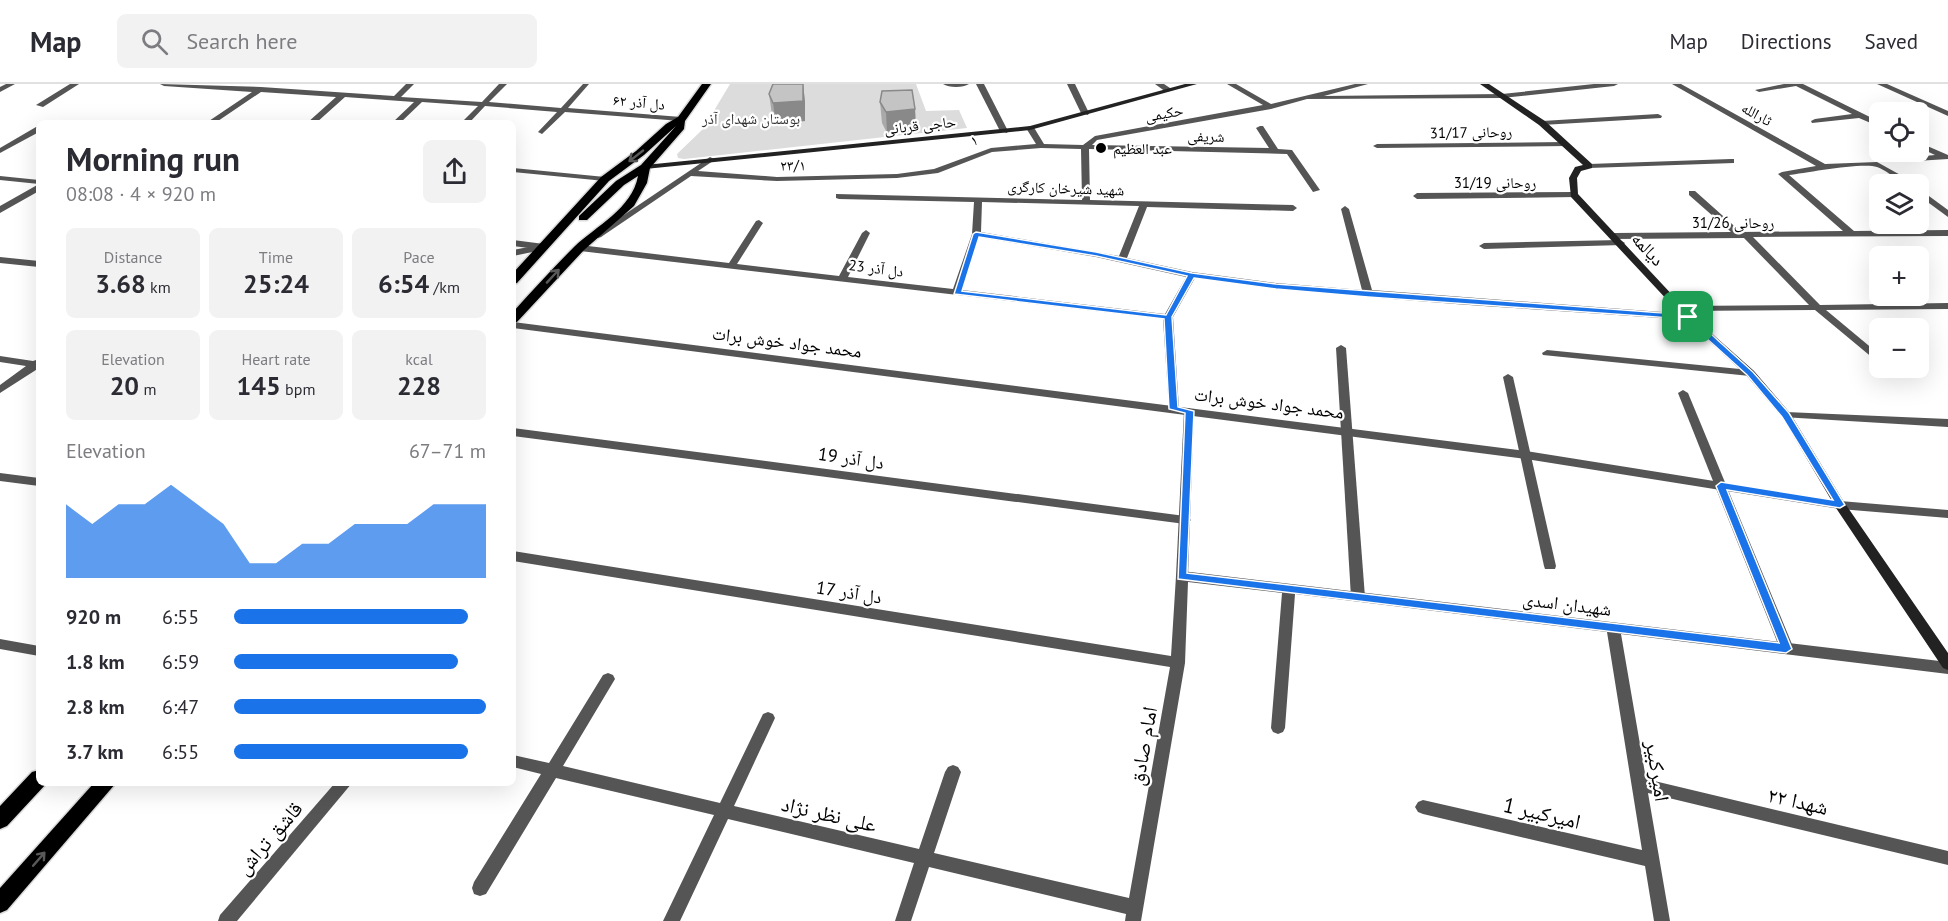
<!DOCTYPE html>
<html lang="en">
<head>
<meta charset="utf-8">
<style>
	:root { --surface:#fff; --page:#f2f2f3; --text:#2b2b33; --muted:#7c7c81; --line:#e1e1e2; --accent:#1a73e8 }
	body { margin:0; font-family:"PT Sans","Noto Naskh Arabic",sans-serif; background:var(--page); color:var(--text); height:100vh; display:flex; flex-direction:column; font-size:22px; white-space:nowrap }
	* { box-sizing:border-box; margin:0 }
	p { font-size:20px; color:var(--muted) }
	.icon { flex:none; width:33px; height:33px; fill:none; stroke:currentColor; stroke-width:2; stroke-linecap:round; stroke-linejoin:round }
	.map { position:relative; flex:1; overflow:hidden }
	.sheet { position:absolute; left:36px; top:36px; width:480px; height:666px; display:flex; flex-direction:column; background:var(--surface); border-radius:9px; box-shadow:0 6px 24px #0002 }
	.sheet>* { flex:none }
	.tools { position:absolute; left:1869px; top:18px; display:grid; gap:12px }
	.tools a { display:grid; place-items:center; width:60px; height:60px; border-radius:9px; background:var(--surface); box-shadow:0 6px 24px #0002; font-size:30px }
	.pin { position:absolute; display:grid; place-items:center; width:51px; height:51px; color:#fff; margin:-26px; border-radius:12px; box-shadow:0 3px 9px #0006 }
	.round { display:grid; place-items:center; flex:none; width:63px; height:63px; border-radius:9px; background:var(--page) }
	.headline { display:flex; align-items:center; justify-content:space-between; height:102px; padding:0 30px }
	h1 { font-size:33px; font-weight:600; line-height:45px }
	.metrics { display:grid; grid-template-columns:repeat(3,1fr); gap:9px; height:102px; padding:6px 30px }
	.metrics div { display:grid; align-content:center; border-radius:9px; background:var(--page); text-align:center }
	.metrics b { font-size:26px; font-weight:600 }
	.metrics small { font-size:16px; font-weight:400 }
	.metrics p { font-size:16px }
	.chart { height:168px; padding:12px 30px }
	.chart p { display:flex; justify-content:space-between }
	.chart svg { width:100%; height:108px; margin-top:6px; fill:var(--accent); opacity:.7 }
	ul { padding:0 30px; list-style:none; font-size:20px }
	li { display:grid; grid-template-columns:96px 72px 1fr; align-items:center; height:45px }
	li i { height:15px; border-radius:8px; background:var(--accent) }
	header { display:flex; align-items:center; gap:36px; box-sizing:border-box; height:84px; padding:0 30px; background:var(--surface); border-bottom:2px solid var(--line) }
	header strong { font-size:28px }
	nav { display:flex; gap:33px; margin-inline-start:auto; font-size:21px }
	.search { width:420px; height:54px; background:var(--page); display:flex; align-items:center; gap:15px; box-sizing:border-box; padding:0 21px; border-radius:9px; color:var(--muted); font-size:22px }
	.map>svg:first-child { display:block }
	.green { fill:#dcdcdc }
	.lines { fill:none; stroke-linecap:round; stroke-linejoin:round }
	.primary-casing { stroke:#dbdbdb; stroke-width:3 }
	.service { fill:#555; fill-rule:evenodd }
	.minor { fill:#555; fill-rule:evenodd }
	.tertiary { fill:#555; fill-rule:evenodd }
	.secondary { fill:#222; fill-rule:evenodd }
	.primary { fill:#000; fill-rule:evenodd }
	.wall { fill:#a9a9a9 }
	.shaded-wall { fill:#898989 }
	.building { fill:#c4c4c4; stroke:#898989; stroke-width:1.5 }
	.oneway { stroke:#595959 }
	.route { fill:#1a73e8; stroke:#fff; stroke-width:1.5; fill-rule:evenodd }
	.poi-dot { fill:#000; stroke:#fff; stroke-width:2 }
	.labels { text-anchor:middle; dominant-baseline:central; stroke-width:4.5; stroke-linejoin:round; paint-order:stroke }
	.far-street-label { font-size:15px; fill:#000; stroke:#fff }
	.far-park-label { font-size:15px; fill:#333; stroke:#fff }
	.far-poi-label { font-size:15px; fill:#000; stroke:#fff; text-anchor:start }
	.street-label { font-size:18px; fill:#000; stroke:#fff }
	.near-street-label { font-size:21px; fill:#000; stroke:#fff }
</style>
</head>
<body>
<header>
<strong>Map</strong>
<div class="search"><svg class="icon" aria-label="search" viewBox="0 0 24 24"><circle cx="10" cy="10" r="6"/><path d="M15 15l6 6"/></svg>Search here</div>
<nav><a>Map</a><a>Directions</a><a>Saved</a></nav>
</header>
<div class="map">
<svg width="1948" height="837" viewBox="0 0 1948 837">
	<rect width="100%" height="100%" fill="#fff"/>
	<path class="green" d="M730,0H916L926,27L959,26L967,44L684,75L678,74L677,70L703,45Z"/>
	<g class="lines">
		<g class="primary-casing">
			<g id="primary">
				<path d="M702,0H711L685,37L684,45L650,84L647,99L634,122L584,166L517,238L513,239V228C533,206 553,184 574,163C596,142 632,125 638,92L624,101L587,136H579V132L616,97L641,81L676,42L644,71L609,97L517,199L513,200V189L601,93L636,67L666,40L678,33Z"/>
				<path d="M39,686V699L46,700L7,742L0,745V722L32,688Z"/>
				<path d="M94,699H116L7,826L0,829V804Z"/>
			</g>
		</g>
		<g class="service">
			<path d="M544,160L549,163L547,165L513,172V166Z"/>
			<path d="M1341,261L1346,264L1365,513L1363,517H1353L1351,513L1336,264Z"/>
			<path d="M1508,290L1513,293L1556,482L1555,485H1545L1544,482L1503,293Z"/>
			<path d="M1683,306L1688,309L1794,565L1792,569L1787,570L1782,569L1780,565L1678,309Z"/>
			<path d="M1189,324L1194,327L1188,492L1187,495H1177L1176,492L1184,327Z"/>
		</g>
		<g class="minor">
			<path d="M6,0H15L0,8V3Z"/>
			<path d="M70,0H79L43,23L36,21Z"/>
			<path d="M160,0L261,3L394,12L406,0H414L401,13L482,18L499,0H507L489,18L561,24L583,0H589L568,24L681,33L685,35L681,37L565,28L542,50L538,48L557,28L485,22L469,39H461L478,22L422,18L400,39H392L414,18L345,13L316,39H307L336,13L261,8L215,39H206L252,8L164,2Z"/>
			<path d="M943,0H969C963,4 949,4 943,0Z"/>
			<path d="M976,0H984L1008,47L1007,49L1000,47Z"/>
			<path d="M1067,0H1075L1089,29L1088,31L1081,29Z"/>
			<path d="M1155,0H1164L1173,6L1166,8Z"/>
			<path d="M1227,0H1236L1271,20L1355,0H1368L1324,12L1502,10L1594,0H1618L1614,2L1502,14L1307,15L1271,25L1097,56L1092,61L1269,64L1256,44L1260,42H1263L1278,65L1292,66L1320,106L1313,108L1287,70L1089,65L1090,116L1293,121L1297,124L1293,127L1147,123L1127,174L1192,188L1276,199L1362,206L1341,125L1345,122L1349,125L1372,206L1688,230L1693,233L1688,236C1523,224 1358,216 1195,194L1173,233L1179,325L1174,328L1169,325L1163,235L580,167L575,164L580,161L729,179L756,137L759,136L763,139L737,180L839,192L862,149L866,146L870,149L848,193L953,205L972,150L974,118L839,115L836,114V110L1082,116L1081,65L1041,64L992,68L938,89L897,94L777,97L691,92L601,153L598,154L594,151L710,73L714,75L713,77L698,87L777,93L897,90L934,85L991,64L1036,60L1026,44L1030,42H1033L1044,60L1083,61L1095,52L1263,21ZM982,118L1139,122L1119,172L981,148ZM979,153L1096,173L1186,193L1165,230L962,206Z"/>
			<path d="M1672,0H1681L1825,80L1877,78L1913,98L1914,100C1898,100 1891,88 1877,83C1863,78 1805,89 1789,91L1854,147L1948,146V152L1753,153L1820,221L1948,219V225L1826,226L1880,271V280L1815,226L1679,227V223L1682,222L1809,221L1744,154L1614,155L1610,152L1614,149L1731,148L1689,111V107H1695L1741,148L1843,147L1778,90L1782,88L1816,82Z"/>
			<path d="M1784,0H1803L1880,38V43L1859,34L1812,39L1811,37L1815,35L1852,30L1796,2L1759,8L1755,6Z"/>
			<path d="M1877,0H1887L1948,27V32Z"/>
			<path d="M1658,30L1662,32L1661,34L1542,41L1538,39L1542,37Z"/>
			<path d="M36,43H39V48L0,69V64Z"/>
			<path d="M1565,58L1569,60L1568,62L1377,64L1373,62L1377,60Z"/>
			<path d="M1918,58L1948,71V75L1900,78V74H1903L1935,71L1918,63Z"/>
			<path d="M1731,75H1734V79L1589,84L1585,82L1589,80Z"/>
			<path d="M513,84L605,93L609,95L605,97L513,88Z"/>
			<path d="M0,92L39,96V107L0,129V122L39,100L0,96Z"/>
			<path d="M1918,104L1948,126V133L1918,111Z"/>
			<path d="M1574,108L1578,111L1577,113L1417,115L1413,112L1417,109Z"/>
			<path d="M513,156L544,160L549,163L544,166L513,162Z"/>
			<path d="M1620,156L1625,159L1623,161L1484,165L1479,162L1484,159Z"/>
			<path d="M0,173L39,177V183L0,179Z"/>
			<path d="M1547,266L1750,286L1755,289L1750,292L1543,271L1542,269Z"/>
			<path d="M0,272L33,277L39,275V284L0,309V301L26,282L0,278Z"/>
			<path d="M1882,284H1894L1897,287L1892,290Z"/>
			<path d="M1786,328L1948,335V343L1782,333L1781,331Z"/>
			<path d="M513,344L1185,432L1191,436L1185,440L513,352Z"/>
			<path d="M0,389L39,394V402L0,397Z"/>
			<path d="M513,467L1171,572L1176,492L1177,489L1182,487L1948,578V590L1621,550L1646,695L1948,767V781L1648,709L1670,837H1654L1645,782L1423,730L1418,728L1415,723L1418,718L1423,716L1642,766L1607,548L1295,510L1285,644L1283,648L1278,650L1273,648L1271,644L1282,509L1188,498L1185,579L1141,837H1125L1126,830L929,783L911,837H895L914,779L728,735L680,837H663L714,731L556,694L486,810L480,812L474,810L472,804L474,798L541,690L513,683V671L549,679L603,591L608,589L613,591L615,595L563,682L720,719L763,630L768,628L773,630L775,634L734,722L919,765L945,688L948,683L953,681L958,683L961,688L934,769L1129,814L1170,583L513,477Z"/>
			<path d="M0,555L39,562V572L0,565Z"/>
			<path d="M335,699H352L237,837H218L220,831Z"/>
		</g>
		<path class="tertiary" d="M513,238L1526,367L1840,417L1948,426V434L1840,425L1526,375L513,244Z"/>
		<g class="secondary">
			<path d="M1185,0H1197L1030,46L645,85L641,83L645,81L1030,42Z"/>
			<path d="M1480,0H1489L1545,37L1592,80V84L1581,87L1577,94L1578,110L1691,231L1754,287L1790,329L1844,418L1948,569V586L1943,584L1836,424L1782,333L1746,291L1685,235L1571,113L1569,94L1575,83L1583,81L1539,41Z"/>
		</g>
		<use href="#primary" class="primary"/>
	</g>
	<g class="wall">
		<path d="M803,0L805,18V37L776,40L772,31L769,10Z"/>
		<path d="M880,18L915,25L916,46L887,49L882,39Z"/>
	</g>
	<g class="shaded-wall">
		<path d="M803,0L805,18V37L776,40L773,19Z"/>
		<path d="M915,25L916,46L887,49L886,28Z"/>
	</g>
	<g class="building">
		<path d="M773,0H803V17L773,19L769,10Z"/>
		<path d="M912,6L915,25L886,28L880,18L882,7Z"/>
	</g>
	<defs><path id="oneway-shaft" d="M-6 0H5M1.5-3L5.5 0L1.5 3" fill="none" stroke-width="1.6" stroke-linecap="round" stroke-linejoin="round" transform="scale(1.5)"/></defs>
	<g class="oneway">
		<use href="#oneway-shaft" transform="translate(636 72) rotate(142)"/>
		<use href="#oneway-shaft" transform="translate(553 192) rotate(-47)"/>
		<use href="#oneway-shaft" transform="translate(39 775) rotate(-49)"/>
	</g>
	<path class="route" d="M976,148L1096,168L1192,189L1276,200L1690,231L1753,288L1789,329L1845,421L1840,424L1727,406L1792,565L1786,569L1178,495L1185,329L1169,325L1164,235L954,210L973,150ZM979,153L1096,172L1187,192L1166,231L962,207ZM1194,194L1276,205L1368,213L1685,235L1747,291L1782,333L1833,416L1721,398L1716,402L1779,559L1187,489L1194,327L1178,323L1172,233Z"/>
	<circle class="poi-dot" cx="1101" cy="64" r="6"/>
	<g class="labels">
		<g class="far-street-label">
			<text transform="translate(639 18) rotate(5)">دل آذر ۶۲</text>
			<text transform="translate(1164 29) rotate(-10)">حکیمی</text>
			<text transform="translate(1757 30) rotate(29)">ثارالله</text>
			<text transform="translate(920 41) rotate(-6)">حاجی قربانی</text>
			<text transform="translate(1471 48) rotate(-1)">روحانی 31/17</text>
			<text transform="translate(1206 52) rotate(1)">شریفی</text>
			<text transform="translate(974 56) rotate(-18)">۱</text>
			<text transform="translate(793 81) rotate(-1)">۲۳/۱</text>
			<text x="1495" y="98">روحانی 31/19</text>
			<text transform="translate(1066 104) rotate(2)">شهید شیرخان کارگری</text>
			<text x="1733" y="138">روحانی 31/26</text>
			<text transform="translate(876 184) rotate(7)">دل آذر 23</text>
		</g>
		<g class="far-park-label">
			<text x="751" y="34">بوستان شهدای آذر</text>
		</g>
		<g class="far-poi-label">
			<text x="1113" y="64">عبد العظيم</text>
		</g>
		<g class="street-label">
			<text transform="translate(1648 165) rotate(47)">دیالمه</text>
			<text transform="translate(787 258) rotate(7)">محمد جواد خوش برات</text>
			<text transform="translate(1269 319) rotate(7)">محمد جواد خوش برات</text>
			<text transform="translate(851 374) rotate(8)">دل آذر 19</text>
			<text transform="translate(849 508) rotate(9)">دل آذر 17</text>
			<text transform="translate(1567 520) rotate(7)">شهیدان اسدی</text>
		</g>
		<g class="near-street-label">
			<text transform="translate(1143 662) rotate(-80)">امام صادق</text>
			<text transform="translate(1658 687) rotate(81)">امیرکبیر</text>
			<text transform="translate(1798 717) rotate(13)">شهدا ۲۲</text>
			<text transform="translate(1542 729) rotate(13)">امیرکبیر 1</text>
			<text transform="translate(829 730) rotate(13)">علی نظر نژاد</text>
			<text transform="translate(269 754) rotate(-49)">قاشق تراش</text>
		</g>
	</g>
</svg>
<div class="tools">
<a><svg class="icon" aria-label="locate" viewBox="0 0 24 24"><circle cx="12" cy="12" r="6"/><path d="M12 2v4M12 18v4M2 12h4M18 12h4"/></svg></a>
<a><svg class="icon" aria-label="layers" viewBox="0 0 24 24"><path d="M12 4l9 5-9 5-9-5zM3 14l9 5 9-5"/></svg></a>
<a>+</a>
<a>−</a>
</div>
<div class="pin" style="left:1688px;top:233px;background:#1e9e55"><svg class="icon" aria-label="arrive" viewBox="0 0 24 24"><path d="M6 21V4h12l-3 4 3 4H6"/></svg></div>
<section class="sheet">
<div class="headline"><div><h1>Morning run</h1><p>08:08 · 4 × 920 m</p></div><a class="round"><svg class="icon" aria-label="share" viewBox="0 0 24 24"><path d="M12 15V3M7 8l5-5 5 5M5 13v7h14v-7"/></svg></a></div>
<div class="metrics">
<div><p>Distance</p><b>3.68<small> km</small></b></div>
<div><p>Time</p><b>25:24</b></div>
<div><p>Pace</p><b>6:54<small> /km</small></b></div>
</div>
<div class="metrics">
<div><p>Elevation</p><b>20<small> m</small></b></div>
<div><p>Heart rate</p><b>145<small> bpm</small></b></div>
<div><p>kcal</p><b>228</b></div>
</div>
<div class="chart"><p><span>Elevation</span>67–71 m</p>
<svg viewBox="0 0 160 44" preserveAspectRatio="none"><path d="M0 44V14L10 22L20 14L30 14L40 6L50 14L60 22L70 38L80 38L90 30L100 30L110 22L120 22L130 22L140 14L150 14L160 14V44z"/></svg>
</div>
<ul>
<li><b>920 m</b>6:55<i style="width:93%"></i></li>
<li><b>1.8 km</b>6:59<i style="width:89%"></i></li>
<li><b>2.8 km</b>6:47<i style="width:100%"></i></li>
<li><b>3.7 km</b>6:55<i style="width:93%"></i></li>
</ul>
</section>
</div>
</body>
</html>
